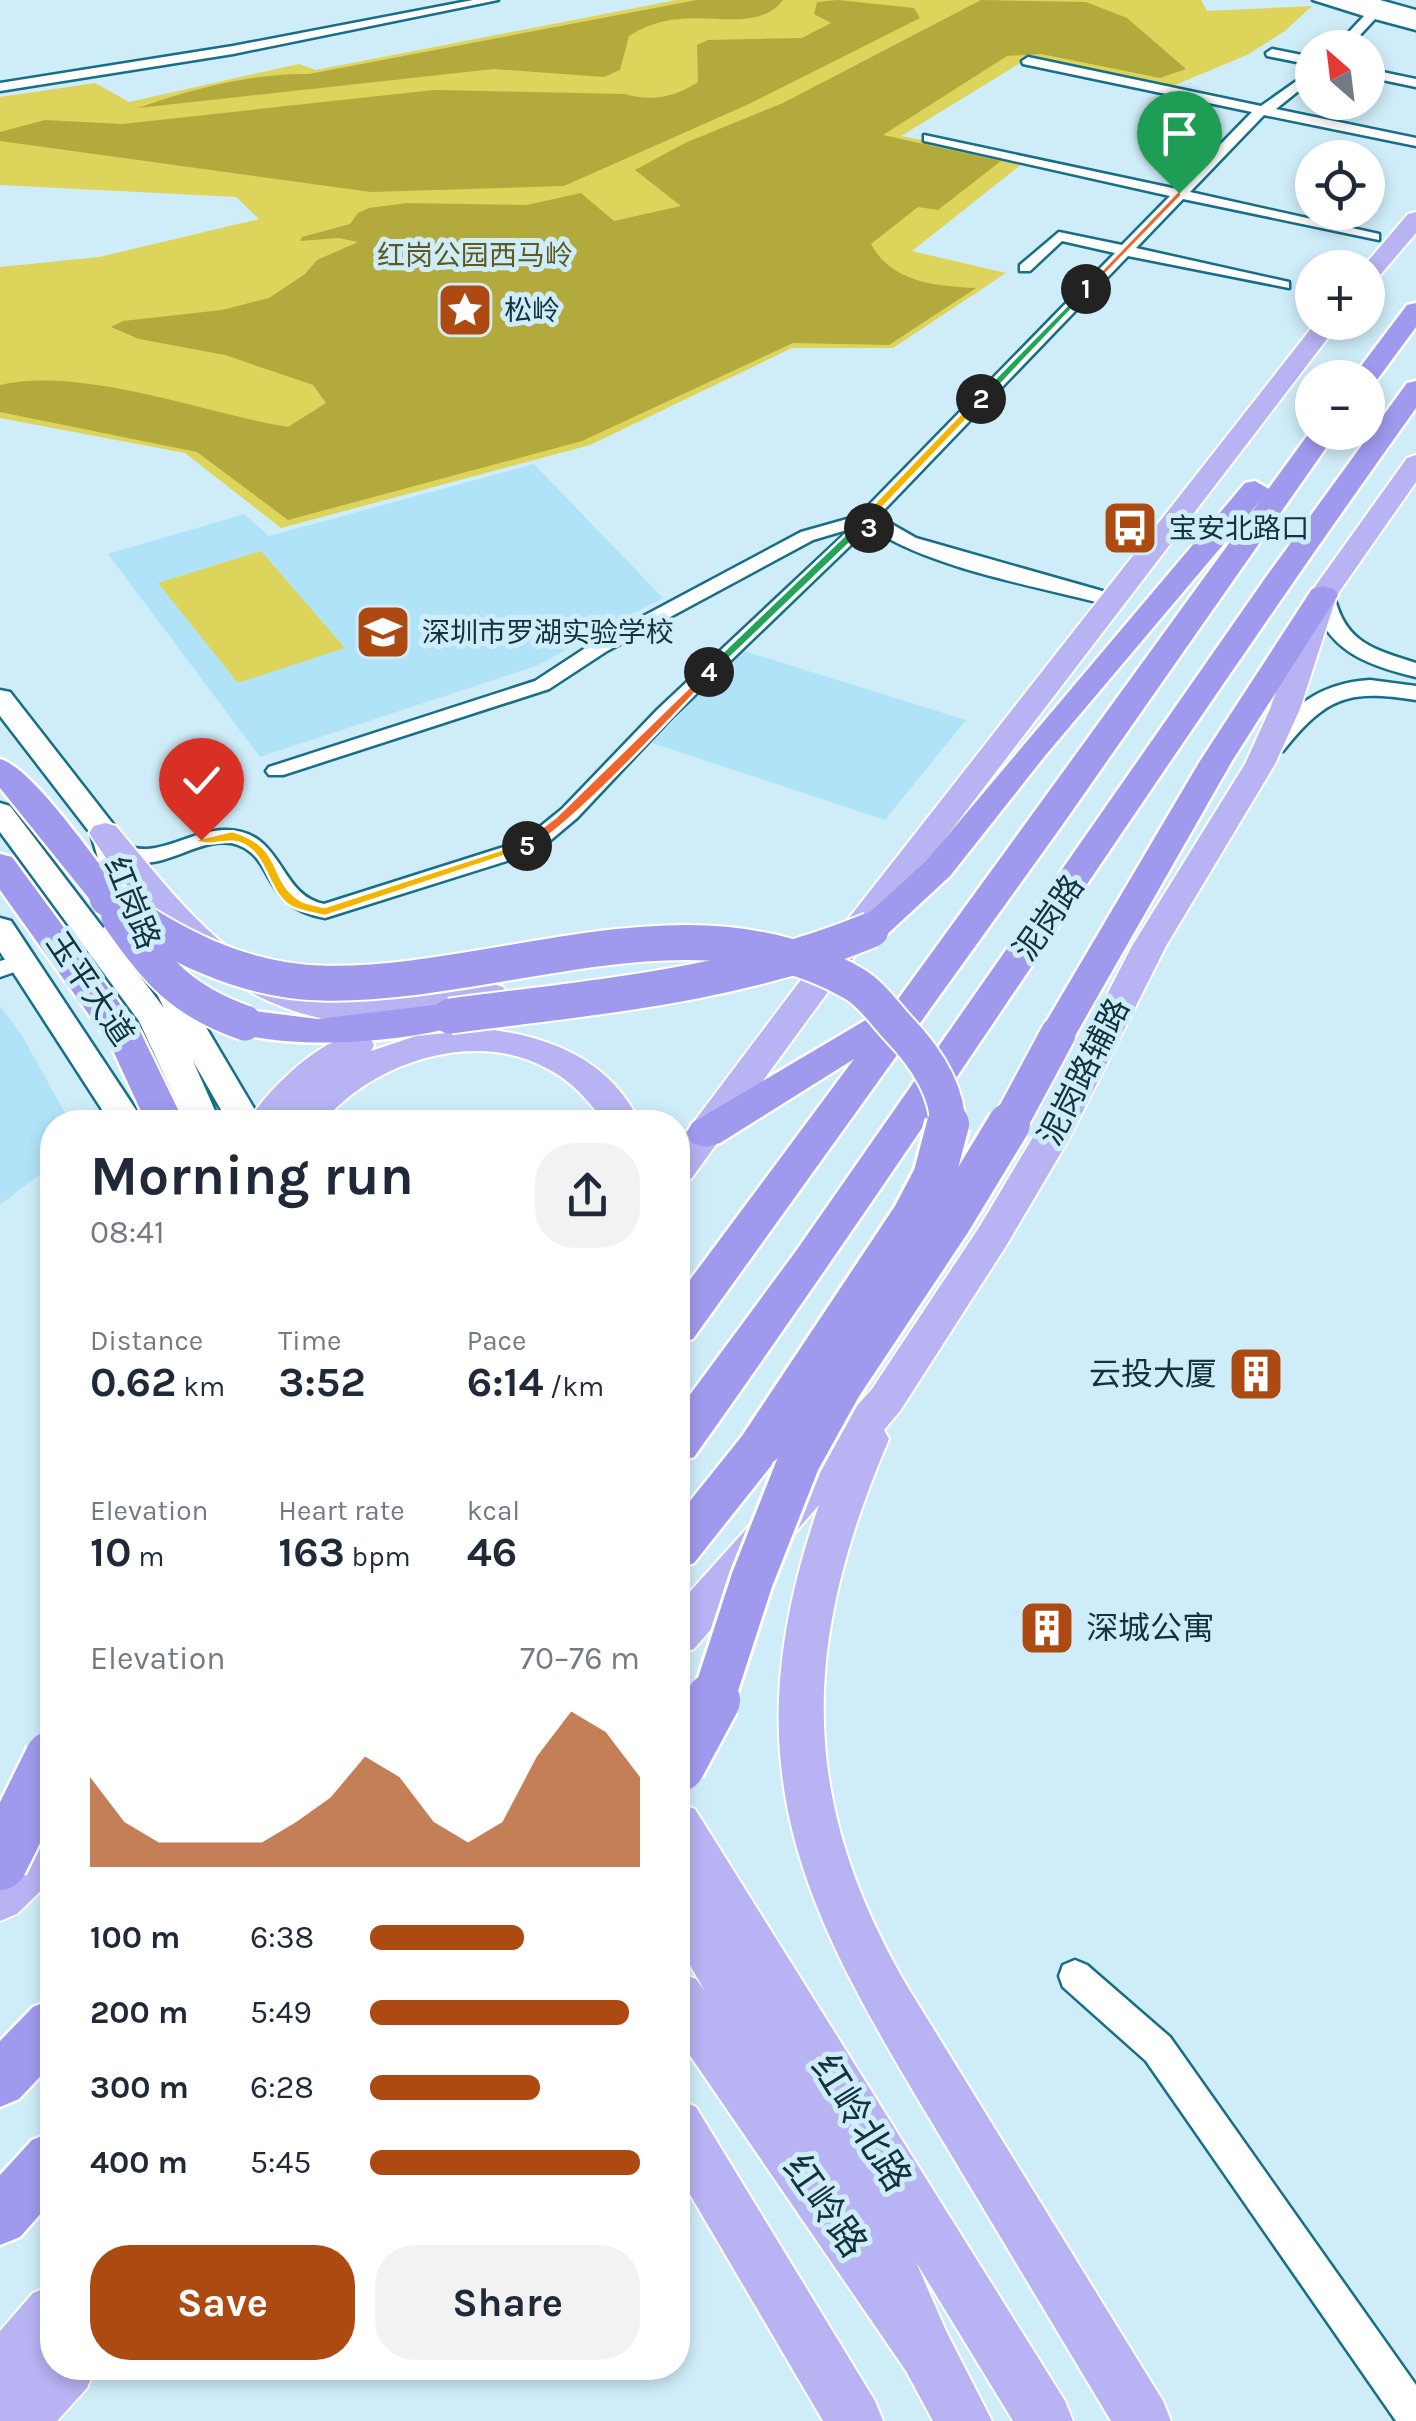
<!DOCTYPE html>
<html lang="en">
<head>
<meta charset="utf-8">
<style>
	:root { --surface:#fff; --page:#f2f2f3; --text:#1f2937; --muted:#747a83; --accent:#ad4a11 }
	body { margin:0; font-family:Karla,"Noto Sans SC",sans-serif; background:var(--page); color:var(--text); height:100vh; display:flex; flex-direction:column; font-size:38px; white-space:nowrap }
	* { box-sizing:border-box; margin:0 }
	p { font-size:32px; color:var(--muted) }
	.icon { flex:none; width:55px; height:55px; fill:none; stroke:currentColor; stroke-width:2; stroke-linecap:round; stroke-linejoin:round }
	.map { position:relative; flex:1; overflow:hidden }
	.panel { position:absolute; left:40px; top:1110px; width:650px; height:1270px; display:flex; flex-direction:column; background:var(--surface); border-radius:40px; box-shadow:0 5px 15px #0003 }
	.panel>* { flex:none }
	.needle { width:65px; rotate:332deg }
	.fabs { position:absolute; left:1295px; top:30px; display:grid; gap:20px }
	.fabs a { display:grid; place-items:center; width:90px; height:90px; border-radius:50%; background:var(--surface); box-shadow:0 5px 15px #0003; font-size:50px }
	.pin { position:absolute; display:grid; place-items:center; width:85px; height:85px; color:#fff; margin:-102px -42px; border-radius:50% 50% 50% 0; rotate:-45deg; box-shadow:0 0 10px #0007 }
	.pin .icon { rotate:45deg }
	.km { position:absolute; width:50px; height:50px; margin:-25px; border-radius:50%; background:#222; color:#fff; font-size:28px; line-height:50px; text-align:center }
	.round { display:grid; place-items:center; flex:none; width:105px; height:105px; border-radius:40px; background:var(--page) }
	.overview { display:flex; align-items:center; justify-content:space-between; height:170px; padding:0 50px }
	h1 { font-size:55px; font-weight:700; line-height:75px }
	.stats { display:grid; grid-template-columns:repeat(3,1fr); gap:15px; height:170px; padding:10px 50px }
	.stats div { display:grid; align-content:center }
	.stats b { font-size:42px; font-weight:700 }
	.stats small { font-size:28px; font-weight:400 }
	.stats p { font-size:28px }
	.chart { height:280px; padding:20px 50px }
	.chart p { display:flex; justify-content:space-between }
	.chart svg { width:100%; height:180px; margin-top:10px; fill:var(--accent); opacity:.7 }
	.cta { display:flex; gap:20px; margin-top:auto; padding:20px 50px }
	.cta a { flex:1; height:115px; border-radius:40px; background:var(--accent); color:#fff; font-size:40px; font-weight:700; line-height:115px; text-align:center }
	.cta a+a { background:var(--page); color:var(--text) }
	ul { padding:0 50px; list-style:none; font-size:32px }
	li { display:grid; grid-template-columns:160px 120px 1fr; align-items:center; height:75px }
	li i { height:25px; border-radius:12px; background:var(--accent) }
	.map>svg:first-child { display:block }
	.built { fill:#b1e3f8 }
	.green { fill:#ddd45c }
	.forest { fill:#b2aa3d }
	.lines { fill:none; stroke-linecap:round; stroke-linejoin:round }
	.minor-casing { stroke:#166e89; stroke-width:5 }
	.tertiary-casing { stroke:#166e89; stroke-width:5 }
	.secondary-casing { stroke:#166e89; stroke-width:5 }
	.primary-casing { stroke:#fff; stroke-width:4 }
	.trunk-casing { stroke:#fff; stroke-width:5 }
	.minor { fill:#fff; fill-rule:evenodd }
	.tertiary { fill:#fff; fill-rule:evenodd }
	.secondary { fill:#fff; fill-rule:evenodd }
	.primary { fill:#b8b3f2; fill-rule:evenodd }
	.trunk { fill:#a09aee; fill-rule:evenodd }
	.trunk-bridge-far2-casing { stroke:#fff; stroke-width:39; stroke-linecap:butt }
	.trunk-bridge-far1-casing { stroke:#fff; stroke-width:48; stroke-linecap:butt }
	.trunk-bridge-casing { stroke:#fff; stroke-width:59; stroke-linecap:butt }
	.trunk-bridge-far2 { stroke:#a09aee; stroke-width:35 }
	.trunk-bridge-far1 { stroke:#a09aee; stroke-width:42 }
	.trunk-bridge { stroke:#a09aee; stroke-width:54 }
	.split-1 { fill:#f0652b; stroke:#fff; stroke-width:2.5 }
	.split-2 { fill:#22a559; stroke:#fff; stroke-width:2.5 }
	.split-3 { fill:#f5b400; stroke:#fff; stroke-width:2.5 }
	.split-4 { fill:#22a559; stroke:#fff; stroke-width:2.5 }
	.split-5 { fill:#f0652b; stroke:#fff; stroke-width:2.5 }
	.split-6 { fill:#f5b400; stroke:#fff; stroke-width:2.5 }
	.labels { text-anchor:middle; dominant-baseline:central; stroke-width:10; stroke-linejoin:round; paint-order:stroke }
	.far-park-label { font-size:28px; fill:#5d5921; stroke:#cfedf9 }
	.far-poi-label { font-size:28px; fill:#11323e; stroke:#cfedf9; text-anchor:start }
	.street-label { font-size:32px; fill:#11323e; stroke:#cfedf9 }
	.poi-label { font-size:32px; fill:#11323e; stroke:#cfedf9; text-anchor:end }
	.near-street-label { font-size:38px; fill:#11323e; stroke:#cfedf9 }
</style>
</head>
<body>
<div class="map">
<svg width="1416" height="2421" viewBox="0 0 1416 2421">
	<rect width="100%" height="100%" fill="#cfedf9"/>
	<g class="built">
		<path d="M534,464L663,598L536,666L260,757L108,554L244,514L269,536Z"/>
		<path d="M741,650L966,720L885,820L652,743Z"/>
		<path d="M0,1006L21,1034L70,1122H52V1165L0,1205Z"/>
	</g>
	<g class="green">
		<path d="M676,0H1201L1207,11L1312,6L1285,31L1247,55L1170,87L1027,59L901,136L1027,160L912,251L1006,273L893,348H792L590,445L281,528L185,453L0,418V267L99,257L259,219L236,197L0,185V97L95,83L129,102L299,64L316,70Z"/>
		<path d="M261,551L345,648L238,683L158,583Z"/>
	</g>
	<g class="forest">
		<path d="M697,0H783C761,30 714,15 680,19C661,20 645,26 629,36L620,70L604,77L494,69L138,108C191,89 253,73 309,74Z"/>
		<path d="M838,0L914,8L920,18L749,104L564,186L371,192L0,141V132L45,120L122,124L434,90L625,94C652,102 675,97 698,82L697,45L708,40L802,38L831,23L814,14L817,2Z"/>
		<path d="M981,0L1086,2L1127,18L1186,69L1160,78L1041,54L1007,56L883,135L1001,161L938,210L918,207L871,244C892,283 936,286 976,288L889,345L793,343L582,441L288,520L197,452L0,412V385C82,366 204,413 288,427L326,403L313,385L225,355L139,339L111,327L123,321L222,310L269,298L305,274L317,260L358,242L339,238L300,241L302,237L350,224L358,213L369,208L407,203L527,205L581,193L614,221L681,206L635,170L685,143L783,103Z"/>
	</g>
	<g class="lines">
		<g class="minor-casing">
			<g id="minor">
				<path d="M473,0H498L233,54L0,91V83L233,46Z"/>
				<path d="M1313,0H1333L1416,22V30L1375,19L1348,48H1334L1364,16Z"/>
				<path d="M1272,49L1312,57V65L1267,56L1266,53Z"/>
				<path d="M1028,57L1261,106L1312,70V80L1276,109L1416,138V146L1264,115L1190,192L1379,234V240L1183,199L1136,248L1289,282V288L1128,256L883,511L881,518L916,538L1120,596V604L1113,606C1044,588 934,569 876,531L856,540L672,717L577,818L546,844L529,854L325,918C260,906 277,860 238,845C211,835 180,858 153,862C140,865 128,861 114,858L111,853C122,842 140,852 155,848C178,844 199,831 223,830C284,828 277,895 324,904L513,844L531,834L562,809L658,709L850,529L813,540L607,651L549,689L283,775H269L266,771L269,767L535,681L593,643L801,532L865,514L869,505L1115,253L1062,241L1030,271H1020V265L1059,232L1122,245L1170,196L929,142L924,141V135L1177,189L1252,112L1023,64L1022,61Z"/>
				<path d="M1368,69L1416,79V87L1368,77Z"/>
				<path d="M15,957L26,964L23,969L0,977V961Z"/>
				<path d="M1075,1960L1087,1965L1170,2037L1416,2385V2421H1396L1146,2061L1063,1987L1059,1976L1063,1965Z"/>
			</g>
		</g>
		<g class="tertiary-casing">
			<g id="tertiary">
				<path d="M1332,0H1356L1416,15V25Z"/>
				<path d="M1323,588L1334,595C1345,643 1373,649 1416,663V677C1366,665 1324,650 1312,595Z"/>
				<path d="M1370,680L1416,686V700C1348,689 1326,697 1283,751H1265L1262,746C1290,707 1320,683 1370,680Z"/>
			</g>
		</g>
		<g class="secondary-casing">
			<g id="secondary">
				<path d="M1351,0H1380L1416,10V20Z"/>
				<path d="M0,690L10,692L120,833L141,903L204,1024L262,1122H228L193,1061L220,1122H186L139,1021L0,832V803L10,806L164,1008L111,903L91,834L0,716Z"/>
				<path d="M0,918L11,921L144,1122H110L0,952Z"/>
			</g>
		</g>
		<g class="primary-casing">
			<g id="primary">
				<path d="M1416,212V233L1376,280L1368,282V268H1362L1408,214Z"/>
				<path d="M1316,322H1340L833,985L691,1179L678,1182V1143L809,969Z"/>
				<path d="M1416,455V482L1337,595L1300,709L1275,764L1166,946L1069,1139L1006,1246L900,1411L884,1430L889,1439C803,1640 795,1793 907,1986L1163,2401L1171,2421H1111C1054,2326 997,2231 940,2136C803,1909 727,1772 819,1505L694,1649L678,1654V1605L872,1389L980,1226L1039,1127L1132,946L1245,764L1270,709L1309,595L1407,458Z"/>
				<path d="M105,823L116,826C173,894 236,981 329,996C382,1005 439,991 491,983L503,987L508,995L503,1003L491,1007C439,1014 384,1028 331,1020C228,1004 144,917 89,833L94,826Z"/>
				<path d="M486,1029C552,1037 609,1060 640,1122H604C589,1101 572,1081 548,1069C476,1028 373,1062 323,1122H248C266,1091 331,1025 369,1036L374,1045L371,1051L416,1036Z"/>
				<path d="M678,1803L695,1809L1065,2401L1073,2421H1013L916,2262L946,2331L992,2421H933L906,2371L678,2038V1972L696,1979L705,1991L678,1945V1878L686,1881L678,1867Z"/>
				<path d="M52,1826V1880L17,1914L0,1921V1866L35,1832Z"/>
				<path d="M678,2099L696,2107L875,2401L883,2421H823L678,2174Z"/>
				<path d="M52,2285V2368H95L87,2388L57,2421H0V2331L33,2293Z"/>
			</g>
		</g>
		<g class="trunk-casing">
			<g id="trunk">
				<path d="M1416,303V327L1374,384L1368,385V378H1352L1407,305Z"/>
				<path d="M1416,381V408C1169,753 940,1111 694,1457L678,1462V1411L796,1251L1266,577L1407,383Z"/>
				<path d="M1312,429V432H1337L1063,824L693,1339L678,1343V1296L854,1059L720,1143L706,1147L692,1143L687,1133L692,1123L896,1002Z"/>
				<path d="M1255,481L1269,489L1265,495L1044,757L950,876L883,938L871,942L859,938L853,930L859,922L926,861L1245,483Z"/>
				<path d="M1323,586L1334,589L1338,595L1232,761L1071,1043L1058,1047L1045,1043L1039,1034L1200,761L1312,589Z"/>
				<path d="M0,759C32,767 96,861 119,890L124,898L119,906L107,909L95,906L0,788Z"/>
				<path d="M0,854L12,857L140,1031L184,1122H146L110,1044L0,890Z"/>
				<path d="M450,1003L463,1007L468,1016L463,1025C398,1043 297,1050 232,1032L227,1023L232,1014L245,1010L318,1019Z"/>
				<path d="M762,1426L778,1431L784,1444L778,1457L694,1563L678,1568V1516L746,1431Z"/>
				<path d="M52,1999V2064L19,2099L0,2107V2041L33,2007Z"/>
				<path d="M52,2132V2201L20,2237L0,2245V2175L32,2140Z"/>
			</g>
		</g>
		<use href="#minor" class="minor"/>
		<use href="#tertiary" class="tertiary"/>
		<use href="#secondary" class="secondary"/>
		<use href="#primary" class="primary"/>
		<use href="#trunk" class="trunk"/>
		<g class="trunk-bridge-far2-casing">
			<g id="trunk-bridge-far2">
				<path d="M107,898C170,944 241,981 321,983C495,988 693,888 856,985C872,995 885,1014 898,1028C923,1054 948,1089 948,1127"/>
				<path d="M119,917C156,971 182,1001 245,1023"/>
				<path d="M450,1016C594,997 736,986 871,930"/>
				<path d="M1008,1127L1058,1034"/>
			</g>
		</g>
		<g class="trunk-bridge-far1-casing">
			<g id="trunk-bridge-far1">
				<path d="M762,1444L913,1217L934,1177L948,1124"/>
				<path d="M712,1703L752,1580L799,1461L840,1387L949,1223L1009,1124"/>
			</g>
		</g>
		<g class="trunk-bridge-casing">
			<g id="trunk-bridge">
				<path d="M678,1765L713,1700"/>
				<path d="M0,1863L52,1758"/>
			</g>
		</g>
		<use href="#trunk-bridge-far2" class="trunk-bridge-far2"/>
		<use href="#trunk-bridge-far1" class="trunk-bridge-far1"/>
		<use href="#trunk-bridge" class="trunk-bridge"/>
	</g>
	<path class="split-1" d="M1179,190L1182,195L1089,291H1082Z"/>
	<path class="split-2" d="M1086,286L1089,291L984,402H977V397Z"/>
	<path class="split-3" d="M977,397L986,399L880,510L879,528L865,530L871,507Z"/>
	<path class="split-4" d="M869,524L874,530L854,539L713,674H705V669L846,534Z"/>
	<path class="split-5" d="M709,668L713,669V674C686,702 550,851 522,849V843L556,817Z"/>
	<path class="split-6" d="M232,831C286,847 267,879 300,900C306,904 317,905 325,907L522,843L534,846L325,916C315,914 303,912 294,908C269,897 269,860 246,846C229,835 209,850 194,840Z"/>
	<defs>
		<g id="sight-square" transform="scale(2.875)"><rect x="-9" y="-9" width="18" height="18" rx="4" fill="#ad4a11" stroke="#cfedf9"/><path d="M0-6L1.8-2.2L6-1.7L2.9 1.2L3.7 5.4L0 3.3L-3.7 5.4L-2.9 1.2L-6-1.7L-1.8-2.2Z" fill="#fff"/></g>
		<g id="bus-square" transform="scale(2.875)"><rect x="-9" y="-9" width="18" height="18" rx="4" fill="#ad4a11" stroke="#cfedf9"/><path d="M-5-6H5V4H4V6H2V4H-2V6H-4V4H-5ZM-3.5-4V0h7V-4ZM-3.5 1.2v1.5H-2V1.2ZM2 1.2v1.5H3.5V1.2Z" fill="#fff"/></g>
		<g id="school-square" transform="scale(2.875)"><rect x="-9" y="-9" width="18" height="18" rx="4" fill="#ad4a11" stroke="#cfedf9"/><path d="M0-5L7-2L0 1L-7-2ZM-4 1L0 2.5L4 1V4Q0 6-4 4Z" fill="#fff"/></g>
		<g id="building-square" transform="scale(2.875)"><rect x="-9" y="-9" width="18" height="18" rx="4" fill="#ad4a11" stroke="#cfedf9"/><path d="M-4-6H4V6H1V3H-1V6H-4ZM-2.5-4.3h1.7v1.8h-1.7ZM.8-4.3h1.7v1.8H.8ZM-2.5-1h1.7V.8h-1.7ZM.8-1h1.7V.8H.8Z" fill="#fff"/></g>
	</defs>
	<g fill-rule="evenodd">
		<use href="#sight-square" x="465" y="310"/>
		<use href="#bus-square" x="1130" y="528"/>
		<use href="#school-square" x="383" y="632"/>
		<use href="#building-square" x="1256" y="1374"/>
		<use href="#building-square" x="1047" y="1628"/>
	</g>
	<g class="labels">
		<g class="far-park-label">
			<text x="475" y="255">红岗公园西马岭</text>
		</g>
		<g class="far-poi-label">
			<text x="504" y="310">松岭</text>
			<text x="1169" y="528">宝安北路口</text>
			<text x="422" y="632">深圳市罗湖实验学校</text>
		</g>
		<g class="street-label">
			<text transform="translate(132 903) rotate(68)">红岗路</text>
			<text transform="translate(1049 918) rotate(-55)">泥岗路</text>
			<text transform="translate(90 989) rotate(56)">玉平大道</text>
			<text transform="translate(1084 1072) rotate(-63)">泥岗路辅路</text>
		</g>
		<g class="poi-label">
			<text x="1217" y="1374">云投大厦</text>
			<text x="1086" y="1628" text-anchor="start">深城公寓</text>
		</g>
		<g class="near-street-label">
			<text transform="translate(861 2123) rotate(58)">红岭北路</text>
			<text transform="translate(825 2206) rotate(55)">红岭路</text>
		</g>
	</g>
</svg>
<div class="fabs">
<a><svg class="needle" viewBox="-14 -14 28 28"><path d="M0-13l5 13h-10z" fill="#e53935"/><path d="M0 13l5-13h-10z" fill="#747a83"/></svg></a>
<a><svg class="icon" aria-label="locate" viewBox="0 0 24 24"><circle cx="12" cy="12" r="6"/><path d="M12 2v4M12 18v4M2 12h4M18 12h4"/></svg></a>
<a>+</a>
<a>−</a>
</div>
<div class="pin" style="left:1179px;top:193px;background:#1e9e55"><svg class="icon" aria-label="arrive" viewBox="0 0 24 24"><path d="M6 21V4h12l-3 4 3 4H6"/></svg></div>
<div class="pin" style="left:201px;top:840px;background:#d93025"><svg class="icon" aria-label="check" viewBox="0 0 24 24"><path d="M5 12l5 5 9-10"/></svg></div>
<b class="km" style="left:1086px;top:289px">1</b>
<b class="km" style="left:981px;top:399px">2</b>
<b class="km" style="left:869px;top:528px">3</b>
<b class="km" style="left:709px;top:672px">4</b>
<b class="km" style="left:527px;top:846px">5</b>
<section class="panel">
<div class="overview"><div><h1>Morning run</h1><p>08:41</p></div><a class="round"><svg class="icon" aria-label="share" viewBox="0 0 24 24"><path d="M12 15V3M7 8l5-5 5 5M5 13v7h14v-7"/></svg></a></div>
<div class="stats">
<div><p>Distance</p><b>0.62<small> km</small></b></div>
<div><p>Time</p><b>3:52</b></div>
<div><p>Pace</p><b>6:14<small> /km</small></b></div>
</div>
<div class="stats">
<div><p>Elevation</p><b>10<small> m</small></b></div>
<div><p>Heart rate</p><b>163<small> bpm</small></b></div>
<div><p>kcal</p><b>46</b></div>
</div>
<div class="chart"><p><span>Elevation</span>70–76 m</p>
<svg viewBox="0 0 160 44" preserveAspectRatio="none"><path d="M0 44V22L10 33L20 38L30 38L40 38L50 38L60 33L70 27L80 17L90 22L100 33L110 38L120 33L130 17L140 6L150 11L160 22V44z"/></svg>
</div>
<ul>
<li><b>100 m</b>6:38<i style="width:57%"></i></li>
<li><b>200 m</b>5:49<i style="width:96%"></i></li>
<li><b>300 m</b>6:28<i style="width:63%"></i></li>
<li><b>400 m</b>5:45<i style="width:100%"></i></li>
</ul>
<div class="cta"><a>Save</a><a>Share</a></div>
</section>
</div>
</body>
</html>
